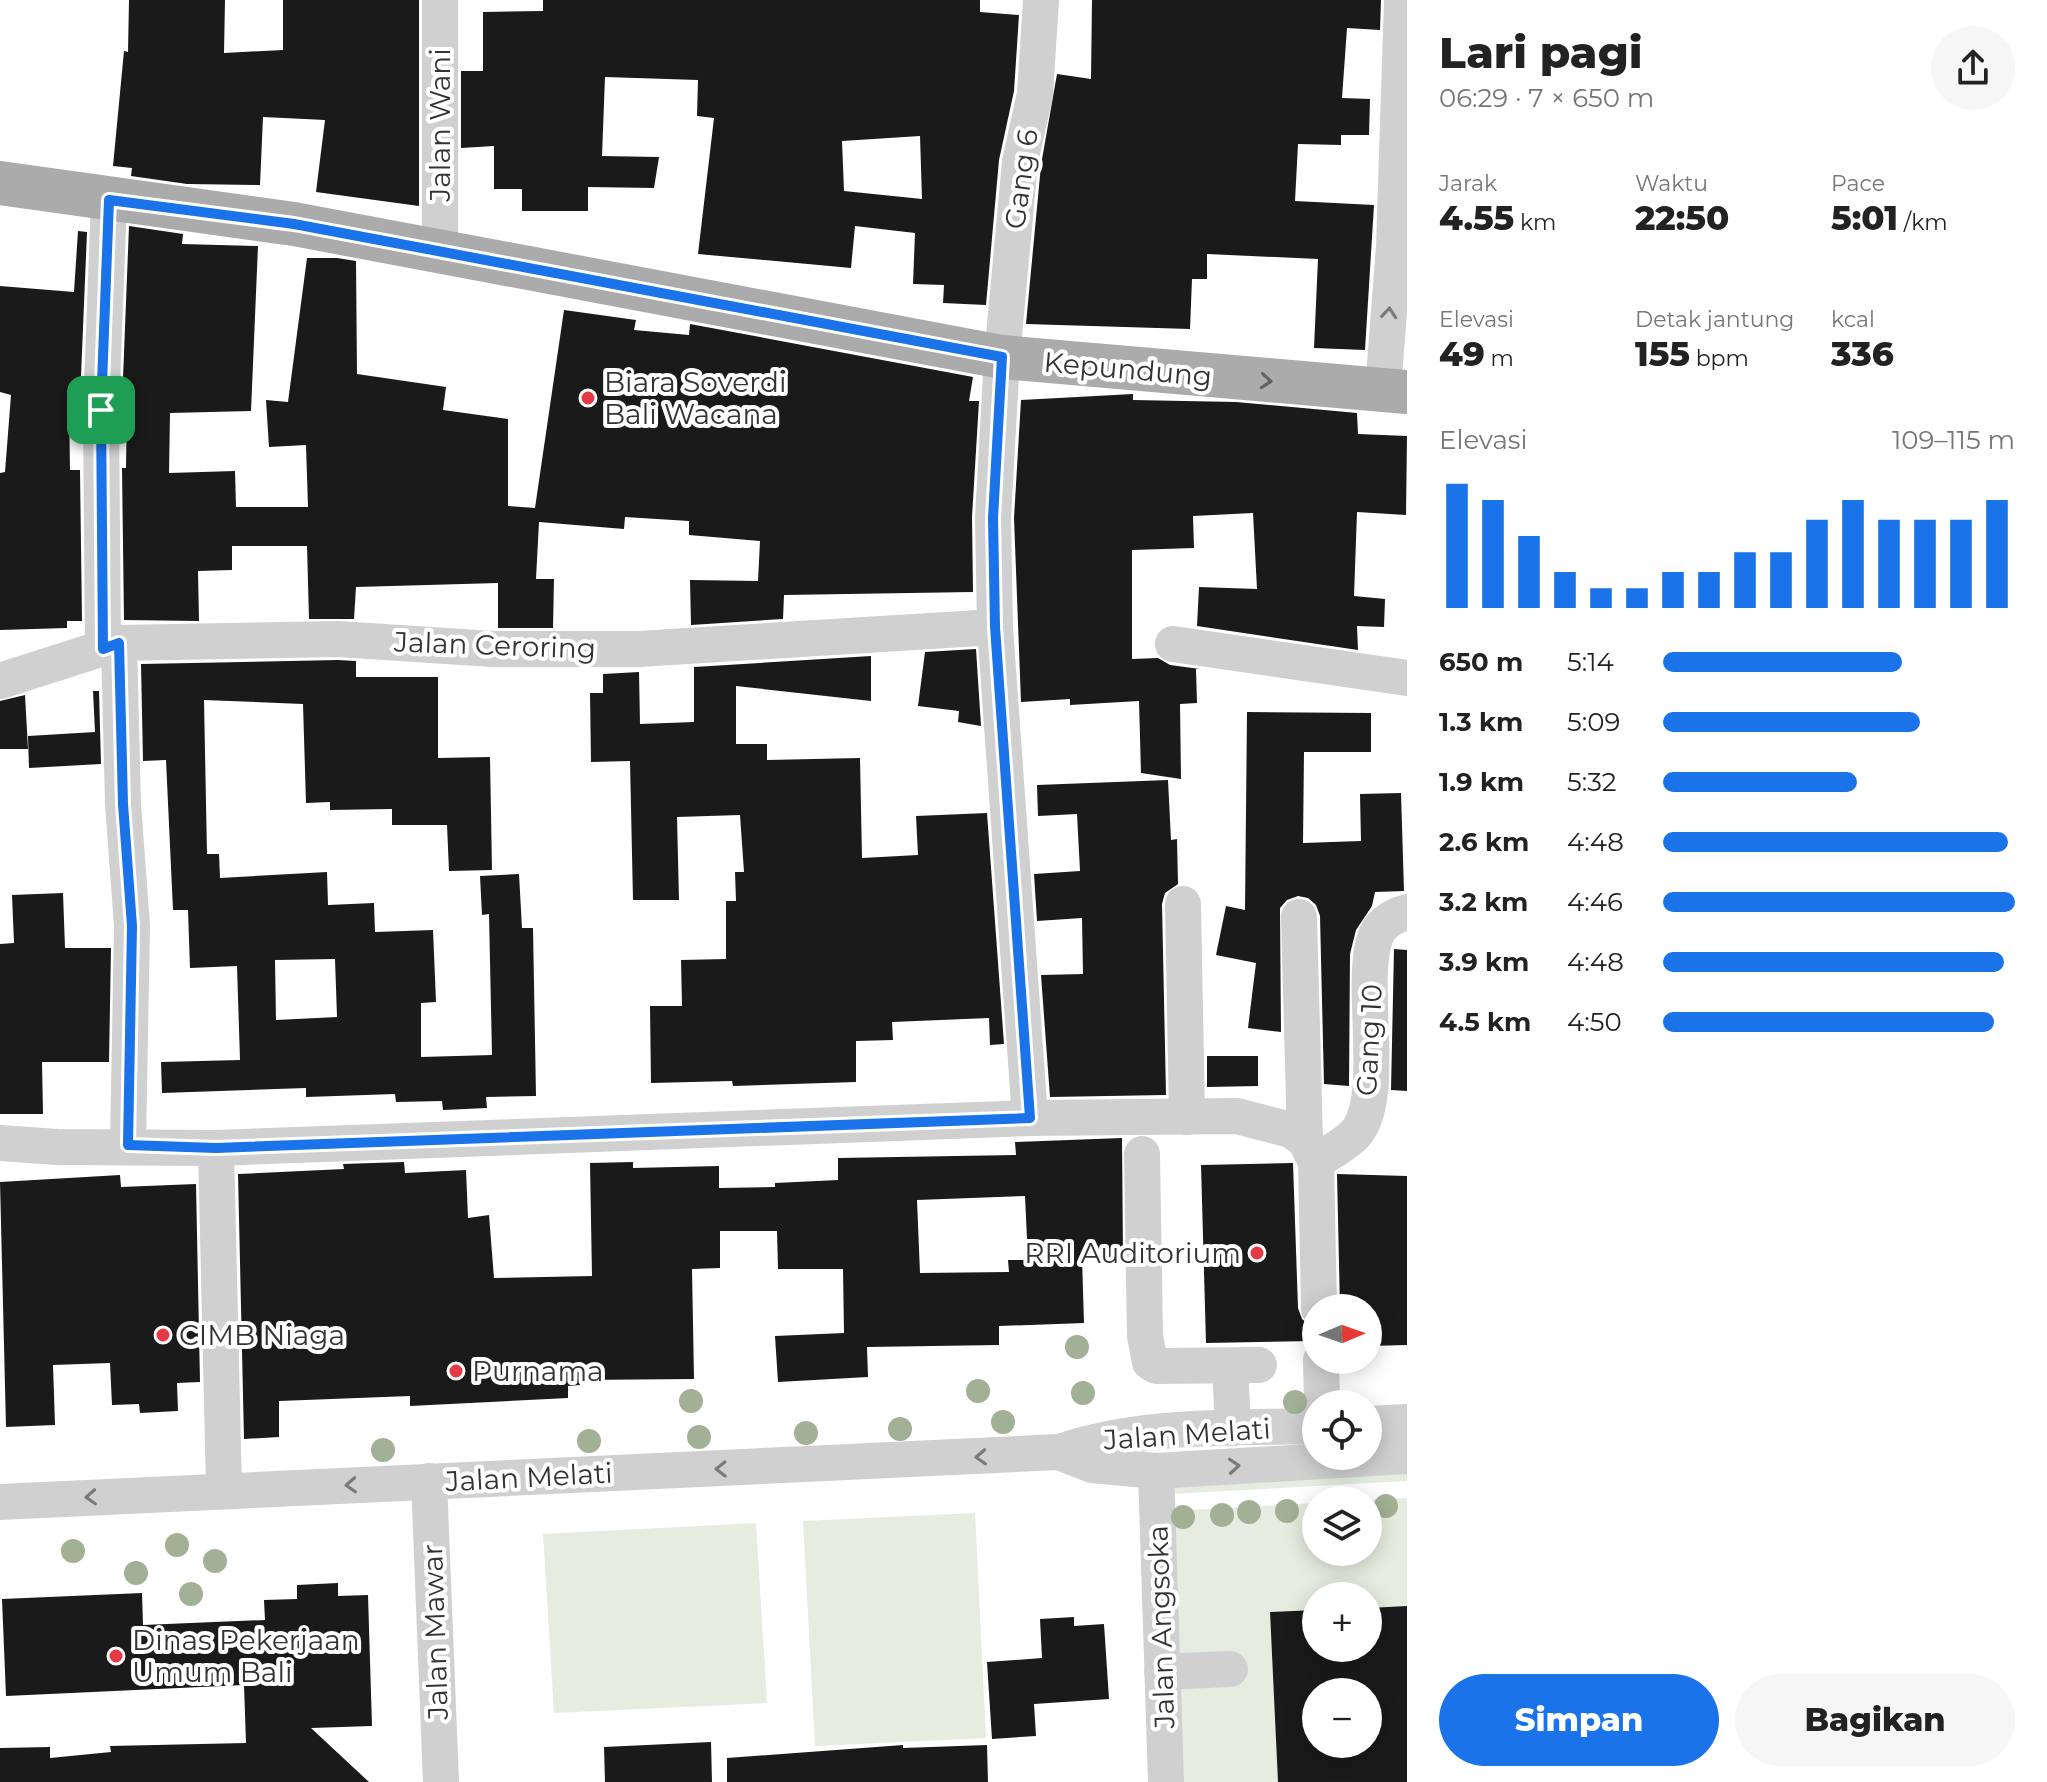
<!DOCTYPE html>
<html lang="id">
<head>
<meta charset="utf-8">
<style>
	:root { --surface:#fff; --page:#f6f6f6; --text:#222; --muted:#767676; --accent:#1a73e8 }
	body { margin:0; font-family:Montserrat,sans-serif; background:var(--page); color:var(--text); height:100vh; display:flex; flex-direction:column; font-size:30px; white-space:nowrap }
	* { box-sizing:border-box; margin:0 }
	p { font-size:26px; color:var(--muted) }
	.icon { flex:none; width:44px; height:44px; fill:none; stroke:currentColor; stroke-width:2; stroke-linecap:round; stroke-linejoin:round }
	.map { position:relative; flex:1; overflow:hidden }
	.details { display:flex; flex-direction:column; background:var(--surface); width:640px }
	.details>* { flex:none }
	.needle { width:52px; rotate:88deg }
	.tools { position:absolute; left:1302px; top:1294px; display:grid; gap:16px }
	.tools a { display:grid; place-items:center; width:80px; height:80px; border-radius:50%; background:var(--surface); box-shadow:0 4px 20px #0003; font-size:40px }
	.pin { position:absolute; display:grid; place-items:center; width:68px; height:68px; color:#fff; margin:-34px; border-radius:16px; box-shadow:0 4px 12px #0006 }
	.round { display:grid; place-items:center; flex:none; width:84px; height:84px; border-radius:42px; background:var(--page) }
	.overview { display:flex; align-items:center; justify-content:space-between; height:136px; padding:0 32px }
	h1 { font-size:44px; font-weight:800; line-height:60px }
	.metrics { display:grid; grid-template-columns:repeat(3,1fr); gap:12px; height:136px; padding:8px 32px }
	.metrics div { display:grid; align-content:center }
	.metrics b { font-size:34px; font-weight:800 }
	.metrics small { font-size:22px; font-weight:400 }
	.metrics p { font-size:22px }
	.chart { height:224px; padding:16px 32px }
	.chart p { display:flex; justify-content:space-between }
	.chart svg { width:100%; height:144px; margin-top:8px; stroke:var(--accent); stroke-width:6 }
	.primary-button { display:flex; gap:16px; margin-top:auto; padding:16px 32px }
	.primary-button a { flex:1; height:92px; border-radius:48px; background:var(--accent); color:#fff; font-size:32px; font-weight:800; line-height:92px; text-align:center }
	.primary-button a+a { background:var(--page); color:var(--text) }
	ul { padding:0 32px; list-style:none; font-size:26px }
	li { display:grid; grid-template-columns:128px 96px 1fr; align-items:center; height:60px }
	li i { height:20px; border-radius:10px; background:var(--accent) }
	main { display:flex; flex:1; min-height:0 }
	.map>svg:first-child { display:block }
	.green { fill:#e6ecdf }
	.building { fill:#1a1a1a; fill-rule:evenodd }
	.lines { fill:none; stroke-linecap:round; stroke-linejoin:round }
	.minor { stroke:#d0d0d0; stroke-width:36 }
	.major { stroke:#ababab; stroke-width:44 }
	.tree { fill:#a2b095 }
	.oneway { stroke:#7a7a7a }
	.oneway2 { stroke:#636363 }
	.route-casing { stroke:#fff; stroke-width:16 }
	.route { stroke:#1a73e8; stroke-width:10 }
	.poi-dot { fill:#e63946; stroke:#fff; stroke-width:3 }
	.labels { text-anchor:middle; dominant-baseline:central; stroke-width:8; stroke-linejoin:round; paint-order:stroke }
	.street-label { font-size:28px; fill:#333; stroke:#fff }
	.poi-label { font-size:28px; fill:#333; stroke:#fff; text-anchor:start }
</style>
</head>
<body>
<main>
<div class="map">
<svg width="1407" height="1782" viewBox="0 0 1407 1782">
	<rect width="100%" height="100%" fill="#fff"/>
	<g class="green">
		<path d="M1407,1469V1481L1171,1494V1481Z"/>
		<path d="M1407,1498V1606L1368,1608V1596H1316V1610L1270,1612L1278,1782H1182L1172,1511L1316,1503V1552H1368V1500Z"/>
		<path d="M975,1513L986,1738L815,1746L803,1521Z"/>
		<path d="M756,1523L767,1703L554,1713L543,1534Z"/>
	</g>
	<g class="building">
		<path d="M129,0H225L224,53L283,50V0H419V206L316,192L325,120L263,117L260,185L187,184L131,176L132,168L113,166L124,51L128,52Z"/>
		<path d="M543,0H980V12L1019,15L1014,91L999,160L986,305L943,303L944,285L913,284L915,233L855,226L851,268L698,254L714,118L697,116L698,80L605,77L602,156L659,157L654,188L588,187V211H522V189H494V146L461,148V71H483V12L543,11ZM920,136L922,199L844,191L842,141Z"/>
		<path d="M1092,0H1381L1380,30L1347,28L1342,98L1370,99L1369,135H1341V145L1298,144L1295,201L1374,205L1365,350L1314,348L1318,259L1207,254V279H1192L1190,329L1026,324L1041,165L1057,74L1091,79Z"/>
		<path d="M129,226L183,234L182,244L258,246L251,411L170,413L169,473L235,471L236,507H308L306,445L269,447L266,400L288,402L307,258H337L356,261L357,374L446,387L443,410L508,419V506L535,508L564,310L636,320L634,330L689,335L690,324L973,377L969,401H979L972,517L973,592L784,595L783,619L691,625L690,580L758,581L760,541L689,535V521L625,517L624,529L539,522L536,579H554L553,628H498V583L356,587L354,619H309L307,546H232V570L198,571L199,621L124,620L122,468H126L127,404H122Z"/>
		<path d="M78,231L87,232L80,400L69,399L70,470H80L82,621H67V628L0,630V473L5,472L11,395L0,392V286L74,292Z"/>
		<path d="M1133,394V400L1236,402L1357,413L1358,434L1407,436L1406,515L1357,512L1354,596L1385,599L1384,627L1357,626L1358,650L1197,626L1199,587L1257,589L1253,513L1193,516L1194,548L1132,550V659L1158,658L1170,665L1200,669H1196L1197,703L1180,704L1181,779L1141,773L1139,701L1070,705V699L1021,702L1014,518L1021,400Z"/>
		<path d="M976,649L981,726L958,722L959,711L918,706L925,652Z"/>
		<path d="M871,656V701L736,686V744H767V760L860,758L862,858L918,855L916,816L987,813L1004,1044L990,1045L989,1018L892,1022L893,1040L856,1041V1082L733,1086L732,1081L651,1083L650,1006H682L681,960L726,959V901H736L735,872H744L740,815L677,817L679,900H633L630,761L591,762L590,693H603V674L639,672L640,724L694,722V667Z"/>
		<path d="M338,660L356,661V677H438V758L490,757L492,870L449,871L447,825H392V809L330,810V802L306,803L303,704L204,700L207,854H219L220,878L327,872L328,905L374,903L375,932L433,930L436,1002L421,1003V1057L492,1055L489,914L482,915L480,876L519,874L522,928H533L536,1096L486,1097L487,1108L443,1110L442,1101L396,1102L395,1094L306,1097V1088L162,1093L161,1062L240,1060L237,966L190,968L188,910H173L166,760L143,761L141,664ZM335,959L337,1017L276,1020L275,960Z"/>
		<path d="M93,691H99L101,764L29,768L28,736L95,732Z"/>
		<path d="M25,695L28,749H0V701Z"/>
		<path d="M1247,712L1371,713V752H1304L1303,843L1361,841L1360,794L1401,793L1404,891L1375,892L1372,906L1356,930L1350,954L1349,1086L1324,1084L1320,916L1316,905L1308,898L1298,896L1287,900L1280,908L1281,1032L1248,1028L1256,963L1216,955L1226,906L1245,910Z"/>
		<path d="M1168,780L1171,840L1177,839L1178,884L1165,893L1162,904L1166,1095L1050,1097L1041,975L1083,974L1082,918L1037,921L1034,874L1080,871L1077,814L1038,816L1037,785Z"/>
		<path d="M63,893L65,948H111L109,1062H42L43,1114H0V944L14,943L12,895Z"/>
		<path d="M1394,949L1407,950V1091L1391,1090Z"/>
		<path d="M1207,1056H1258V1086L1207,1087Z"/>
		<path d="M1122,1138L1123,1257L1082,1258L1084,1323L999,1326V1345L867,1347L868,1377L778,1382L775,1336L844,1333L843,1269H778L777,1231H720V1268L692,1269L694,1379L580,1380V1385L568,1386V1398L410,1406V1396L279,1401V1437L244,1439L238,1174L344,1169L343,1164L404,1162L405,1173L466,1170L468,1218L489,1215L494,1278L592,1276L590,1163L633,1162V1168L719,1166V1188L775,1187V1183L838,1180V1158L1016,1155L1015,1142ZM1025,1196L1028,1260H1008L1009,1272L920,1273L917,1200Z"/>
		<path d="M1293,1163L1298,1308L1302,1319L1313,1328L1314,1341L1206,1343L1201,1165Z"/>
		<path d="M1337,1174L1407,1176V1345L1368,1346V1308H1340Z"/>
		<path d="M120,1175L121,1187L196,1184L200,1382L177,1383L178,1411L140,1413L139,1404L112,1405L110,1363L53,1365L55,1425L6,1427L0,1182Z"/>
		<path d="M338,1583V1596L368,1595L372,1726L311,1728L369,1782H0V1748L50,1747V1758L111,1752L110,1746L246,1743L244,1685L6,1696L2,1599L142,1593L143,1625L265,1620L264,1600L297,1599V1585Z"/>
		<path d="M1407,1606V1782H1278L1270,1612L1316,1610V1648H1368V1608ZM1316,1692H1368V1744H1316Z"/>
		<path d="M1074,1617V1626L1104,1624L1109,1699L1034,1704L1036,1736L992,1739L987,1662L1042,1658L1040,1619Z"/>
		<path d="M711,1742L712,1782H605L604,1747Z"/>
		<path d="M903,1745V1748L987,1745L988,1782H727V1758Z"/>
	</g>
	<g class="lines">
		<g class="minor">
			<path d="M440,0V251"/>
			<path d="M1383,390L1394,247L1402,0"/>
			<path d="M119,643L123,804L132,926L128,1145"/>
			<path d="M1173,644L1407,678"/>
			<path d="M103,649L101,410L109,200"/>
			<path d="M0,681L119,643L338,639L493,649H639L995,627"/>
			<path d="M1183,904L1187,1117"/>
			<path d="M1299,917L1305,1140"/>
			<path d="M1030,1118L995,627L993,518L1002,357L1020,162L1035,94L1041,0"/>
			<path d="M0,1143L57,1147L216,1148L1030,1118L1237,1116L1291,1130L1305,1140L1316,1162L1319,1308"/>
			<path d="M216,1148L224,1490"/>
			<path d="M1142,1154L1145,1336L1150,1362L1156,1366L1259,1365"/>
			<path d="M1316,1162C1328,1153 1347,1144 1356,1133C1387,1097 1359,984 1375,938C1380,923 1393,916 1407,912"/>
			<path d="M1321,1360L1322,1404"/>
			<path d="M1230,1366L1233,1428"/>
			<path d="M1368,1424L1407,1422"/>
			<path d="M1059,1452L1092,1465L1156,1471L1407,1456"/>
			<path d="M1156,1471L1166,1782"/>
			<path d="M429,1481L441,1782"/>
			<path d="M0,1502L1059,1452C1141,1424 1230,1428 1316,1426"/>
			<path d="M1162,1672L1230,1669"/>
		</g>
		<path class="major" d="M0,183L294,224L1002,357L1407,392"/>
	</g>
	<g class="tree">
		<circle cx="1077" cy="1347" r="12"/>
		<circle cx="978" cy="1391" r="12"/>
		<circle cx="1083" cy="1393" r="12"/>
		<circle cx="691" cy="1401" r="12"/>
		<circle cx="1295" cy="1402" r="12"/>
		<circle cx="1003" cy="1422" r="12"/>
		<circle cx="900" cy="1429" r="12"/>
		<circle cx="806" cy="1433" r="12"/>
		<circle cx="699" cy="1437" r="12"/>
		<circle cx="589" cy="1441" r="12"/>
		<circle cx="383" cy="1450" r="12"/>
		<circle cx="1386" cy="1506" r="12"/>
		<circle cx="1287" cy="1511" r="12"/>
		<circle cx="1249" cy="1512" r="12"/>
		<circle cx="1222" cy="1515" r="12"/>
		<circle cx="1183" cy="1517" r="12"/>
		<circle cx="177" cy="1545" r="12"/>
		<circle cx="73" cy="1551" r="12"/>
		<circle cx="215" cy="1561" r="12"/>
		<circle cx="136" cy="1573" r="12"/>
		<circle cx="191" cy="1594" r="12"/>
	</g>
	<defs><path id="oneway-chevron" d="M-2-3.5L2.5 0L-2 3.5" fill="none" stroke-width="1.6" stroke-linecap="round" stroke-linejoin="round" transform="scale(2)"/></defs>
	<g class="oneway">
		<use href="#oneway-chevron" transform="translate(1389 313) rotate(-85)"/>
		<use href="#oneway-chevron" transform="translate(981 1457) rotate(177)"/>
		<use href="#oneway-chevron" transform="translate(1234 1466) rotate(-4)"/>
		<use href="#oneway-chevron" transform="translate(721 1469) rotate(179)"/>
		<use href="#oneway-chevron" transform="translate(351 1485) rotate(177)"/>
		<use href="#oneway-chevron" transform="translate(91 1497) rotate(177)"/>
	</g>
	<use class="oneway2" href="#oneway-chevron" transform="translate(1266 381) rotate(5)"/>
	<g class="lines">
		<g class="route-casing">
			<path id="route" d="M109,200L294,224L1002,357L993,518L995,627L1030,1118L216,1148L128,1145L132,926L123,804L119,643L103,649L101,410Z"/>
		</g>
		<use href="#route" class="route"/>
	</g>
	<g class="poi-dot">
		<circle cx="588" cy="398" r="8"/>
		<circle cx="1257" cy="1253" r="8"/>
		<circle cx="163" cy="1335" r="8"/>
		<circle cx="456" cy="1371" r="8"/>
		<circle cx="116" cy="1656" r="8"/>
	</g>
	<g class="labels">
		<g class="street-label">
			<text transform="translate(440 125) rotate(-90)">Jalan Wani</text>
			<text transform="translate(1021 179) rotate(-82)">Gang 6</text>
			<text transform="translate(1128 369) rotate(5)">Kepundung</text>
			<text transform="translate(495 645) rotate(2)">Jalan Ceroring</text>
			<text transform="translate(1369 1040) rotate(-87)">Gang 10</text>
			<text transform="translate(1187 1434) rotate(-4)">Jalan Melati</text>
			<text transform="translate(529 1477) rotate(-3)">Jalan Melati</text>
			<text transform="translate(1161 1627) rotate(-92)">Jalan Angsoka</text>
			<text transform="translate(435 1632) rotate(-92)">Jalan Mawar</text>
		</g>
		<g class="poi-label">
			<text x="604" y="382">Biara Soverdi<tspan x="604" dy="32">Bali Wacana</tspan></text>
			<text x="1241" y="1253" text-anchor="end">RRI Auditorium</text>
			<text x="179" y="1335">CIMB Niaga</text>
			<text x="472" y="1371">Purnama</text>
			<text x="132" y="1640">Dinas Pekerjaan<tspan x="132" dy="32">Umum Bali</tspan></text>
		</g>
	</g>
</svg>
<div class="tools">
<a><svg class="needle" viewBox="-14 -14 28 28"><path d="M0-13l5 13h-10z" fill="#e53935"/><path d="M0 13l5-13h-10z" fill="#767676"/></svg></a>
<a><svg class="icon" aria-label="locate" viewBox="0 0 24 24"><circle cx="12" cy="12" r="6"/><path d="M12 2v4M12 18v4M2 12h4M18 12h4"/></svg></a>
<a><svg class="icon" aria-label="layers" viewBox="0 0 24 24"><path d="M12 4l9 5-9 5-9-5zM3 14l9 5 9-5"/></svg></a>
<a>+</a>
<a>−</a>
</div>
<div class="pin" style="left:101px;top:410px;background:#1e9e55"><svg class="icon" aria-label="arrive" viewBox="0 0 24 24"><path d="M6 21V4h12l-3 4 3 4H6"/></svg></div>
</div>
<section class="details">
<div class="overview"><div><h1>Lari pagi</h1><p>06:29 · 7 × 650 m</p></div><a class="round"><svg class="icon" aria-label="share" viewBox="0 0 24 24"><path d="M12 15V3M7 8l5-5 5 5M5 13v7h14v-7"/></svg></a></div>
<div class="metrics">
<div><p>Jarak</p><b>4.55<small> km</small></b></div>
<div><p>Waktu</p><b>22:50</b></div>
<div><p>Pace</p><b>5:01<small> /km</small></b></div>
</div>
<div class="metrics">
<div><p>Elevasi</p><b>49<small> m</small></b></div>
<div><p>Detak jantung</p><b>155<small> bpm</small></b></div>
<div><p>kcal</p><b>336</b></div>
</div>
<div class="chart"><p><span>Elevasi</span>109–115 m</p>
<svg viewBox="0 0 160 44" preserveAspectRatio="none"><path d="M5 44V6M15 44V11M25 44V22M35 44V33M45 44V38M55 44V38M65 44V33M75 44V33M85 44V27M95 44V27M105 44V17M115 44V11M125 44V17M135 44V17M145 44V17M155 44V11"/></svg>
</div>
<ul>
<li><b>650 m</b>5:14<i style="width:68%"></i></li>
<li><b>1.3 km</b>5:09<i style="width:73%"></i></li>
<li><b>1.9 km</b>5:32<i style="width:55%"></i></li>
<li><b>2.6 km</b>4:48<i style="width:98%"></i></li>
<li><b>3.2 km</b>4:46<i style="width:100%"></i></li>
<li><b>3.9 km</b>4:48<i style="width:97%"></i></li>
<li><b>4.5 km</b>4:50<i style="width:94%"></i></li>
</ul>
<div class="primary-button"><a>Simpan</a><a>Bagikan</a></div>
</section>
</main>
</body>
</html>
